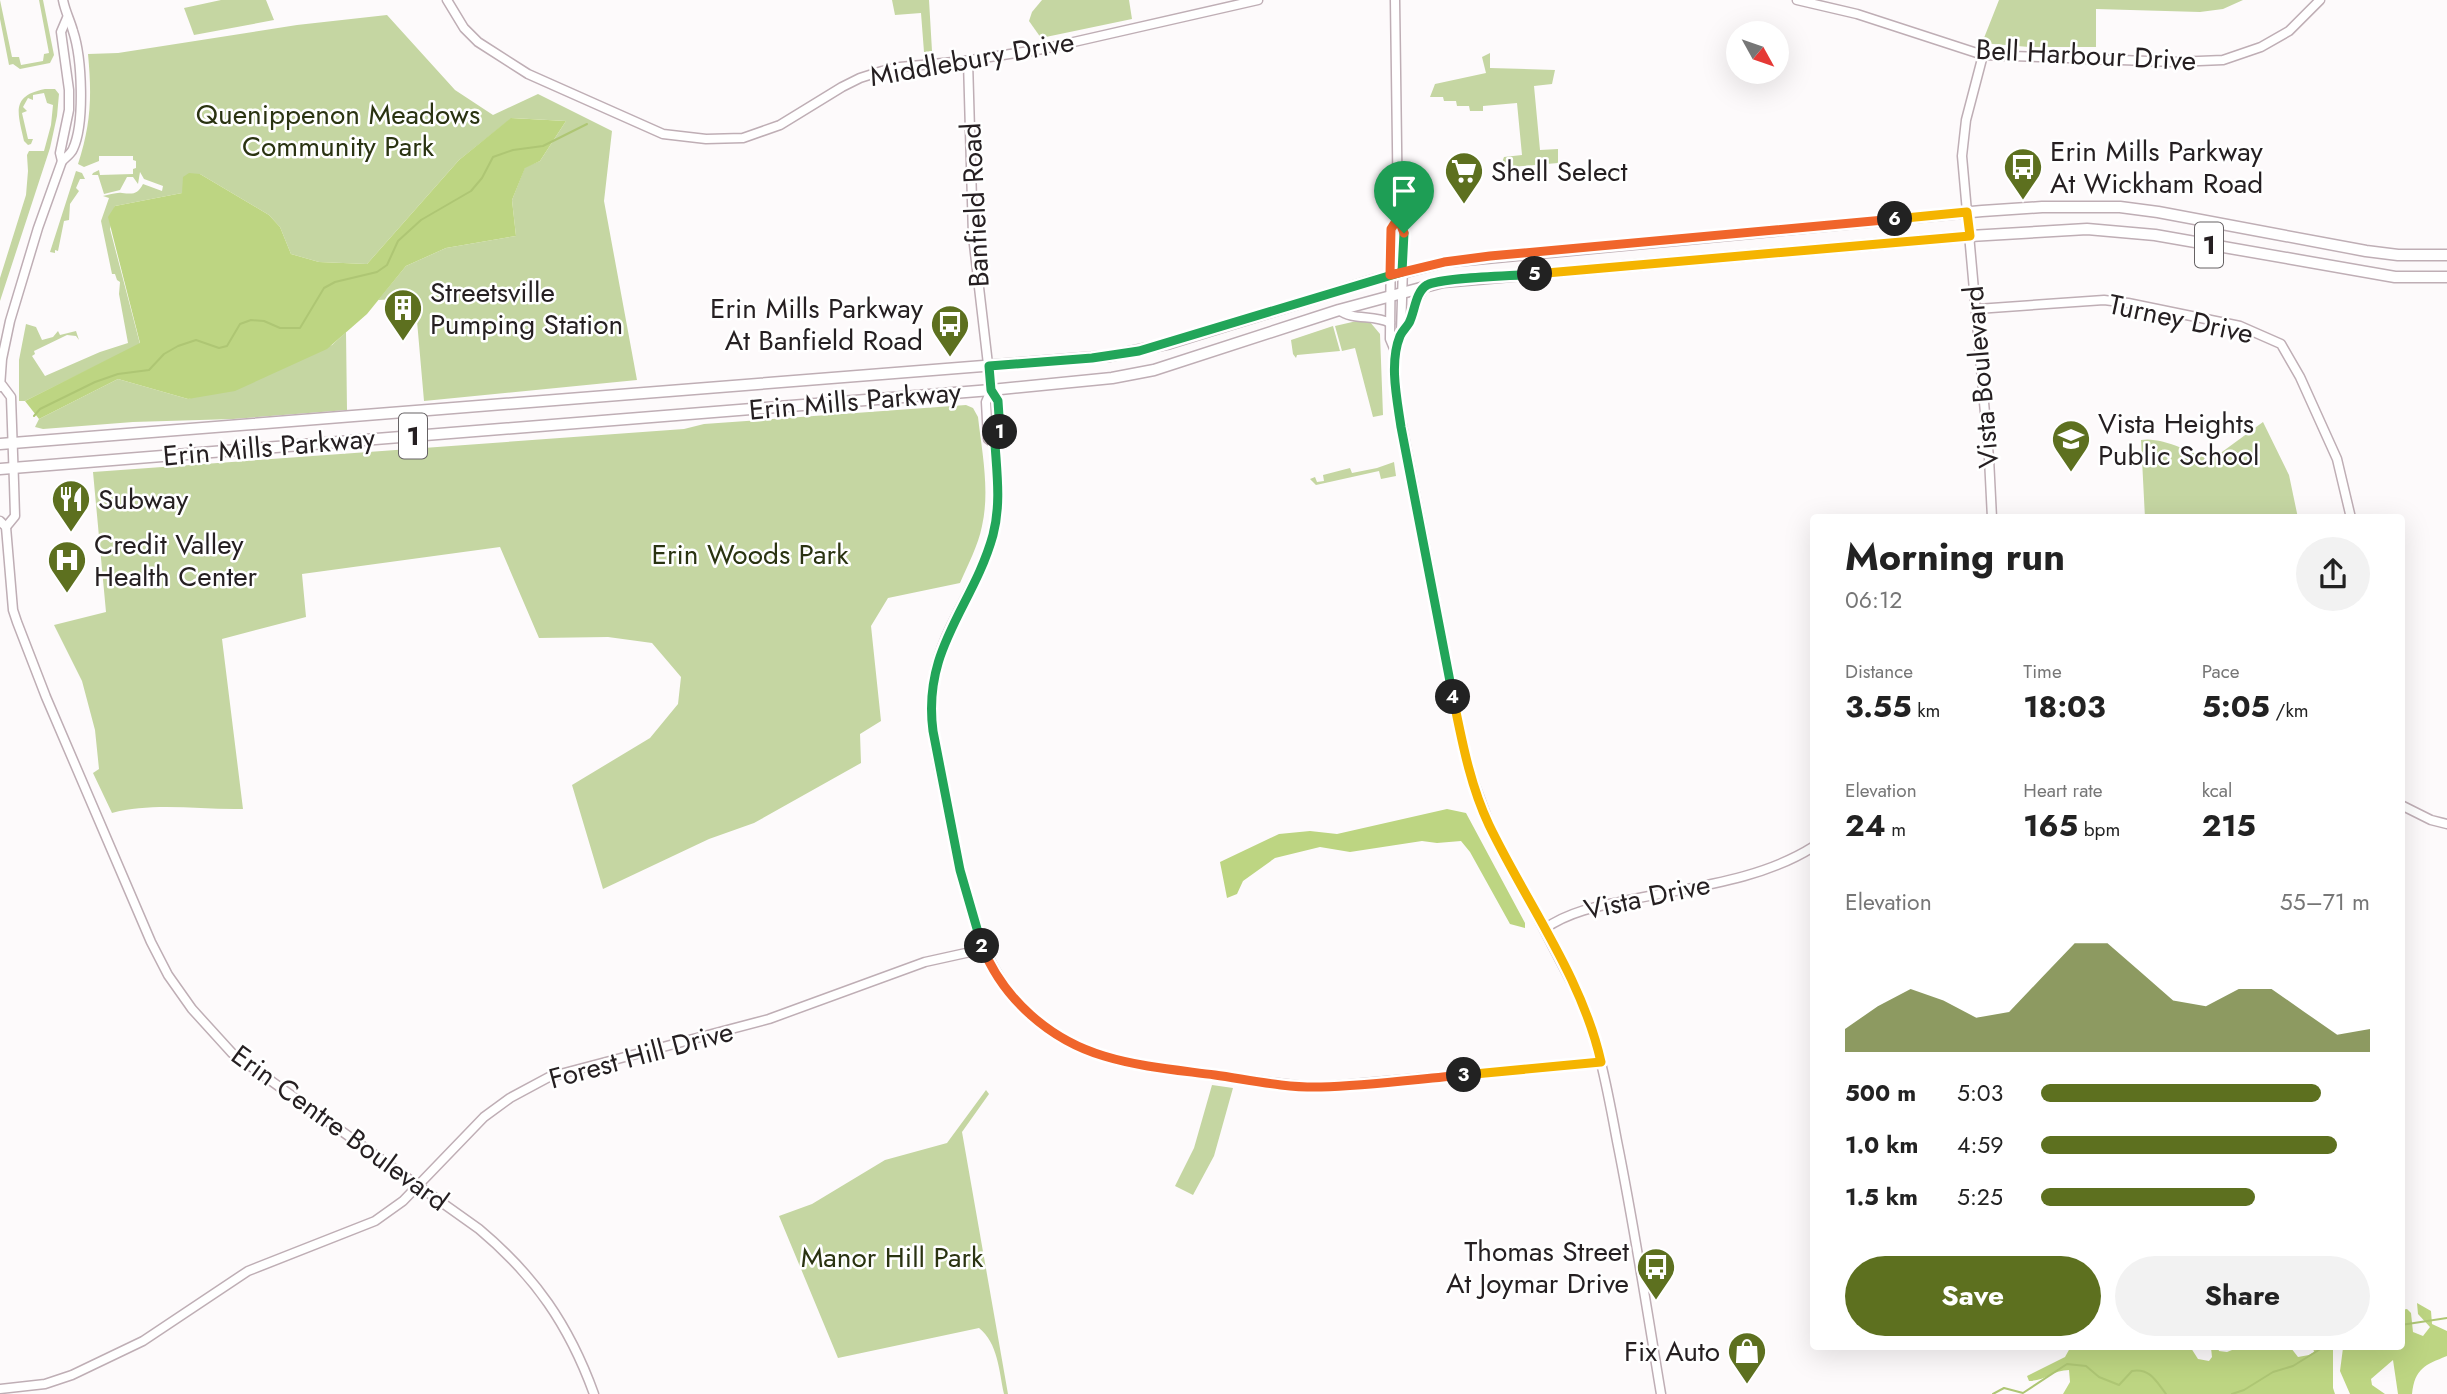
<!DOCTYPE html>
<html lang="en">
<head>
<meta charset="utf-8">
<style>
	:root { --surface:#fff; --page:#f2f2f2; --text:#222; --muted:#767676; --accent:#5d701f }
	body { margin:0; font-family:Jost,sans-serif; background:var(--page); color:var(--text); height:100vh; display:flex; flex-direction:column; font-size:26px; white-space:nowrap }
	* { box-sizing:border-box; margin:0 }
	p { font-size:23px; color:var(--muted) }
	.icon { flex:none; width:38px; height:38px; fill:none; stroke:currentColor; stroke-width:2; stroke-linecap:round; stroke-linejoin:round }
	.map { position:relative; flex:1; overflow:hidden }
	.side { position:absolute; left:1810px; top:514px; width:595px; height:836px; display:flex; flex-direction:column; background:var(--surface); border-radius:7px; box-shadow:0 7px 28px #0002 }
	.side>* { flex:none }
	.needle { width:46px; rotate:130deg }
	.buttons { position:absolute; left:1726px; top:21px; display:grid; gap:14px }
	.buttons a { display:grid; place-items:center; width:63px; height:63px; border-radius:50%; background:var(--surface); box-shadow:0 7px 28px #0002; font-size:35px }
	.pin { position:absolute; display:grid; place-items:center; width:60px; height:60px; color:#fff; margin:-72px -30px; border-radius:50% 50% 50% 0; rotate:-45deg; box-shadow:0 0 7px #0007 }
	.pin .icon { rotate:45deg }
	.km { position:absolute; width:35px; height:35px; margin:-18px; border-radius:50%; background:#222; color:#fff; font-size:19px; line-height:35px; text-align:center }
	.round { display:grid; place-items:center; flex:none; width:74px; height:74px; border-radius:37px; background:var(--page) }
	.headline { display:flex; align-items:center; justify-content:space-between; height:119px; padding:0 35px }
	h1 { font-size:38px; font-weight:700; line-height:52px }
	.stats { display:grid; grid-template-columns:repeat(3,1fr); gap:10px; height:119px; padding:7px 35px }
	.stats div { display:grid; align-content:center }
	.stats b { font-size:30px; font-weight:700 }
	.stats small { font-size:19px; font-weight:400 }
	.stats p { font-size:19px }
	.chart { height:196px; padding:14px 35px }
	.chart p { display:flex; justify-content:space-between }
	.chart svg { width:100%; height:126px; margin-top:7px; fill:var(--accent); opacity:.7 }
	.primary-button { display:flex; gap:14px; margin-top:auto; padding:14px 35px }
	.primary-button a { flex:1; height:80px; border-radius:42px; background:var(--accent); color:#fff; font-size:28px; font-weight:700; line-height:80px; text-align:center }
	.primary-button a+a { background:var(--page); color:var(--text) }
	ul { padding:0 35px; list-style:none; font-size:23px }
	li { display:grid; grid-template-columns:112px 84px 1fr; align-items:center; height:52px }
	li i { height:18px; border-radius:9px; background:var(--accent) }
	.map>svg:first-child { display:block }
	.green { fill:#c5d6a2 }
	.forest { fill:#bdd582 }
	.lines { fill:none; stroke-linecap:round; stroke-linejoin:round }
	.stream { stroke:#aec674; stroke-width:2 }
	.minor-casing { stroke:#bfaeb5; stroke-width:11 }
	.major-casing { stroke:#bfaeb5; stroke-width:13 }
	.minor { stroke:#fff; stroke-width:8 }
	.major { stroke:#fff; stroke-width:10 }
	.split-1-casing { stroke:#fff; stroke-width:14 }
	.split-2-casing { stroke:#fff; stroke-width:14 }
	.split-3-casing { stroke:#fff; stroke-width:14 }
	.split-4-casing { stroke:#fff; stroke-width:14 }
	.split-5-casing { stroke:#fff; stroke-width:14 }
	.split-6-casing { stroke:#fff; stroke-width:14 }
	.split-7-casing { stroke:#fff; stroke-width:14 }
	.split-1 { stroke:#22a559; stroke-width:9 }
	.split-2 { stroke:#22a559; stroke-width:9 }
	.split-3 { stroke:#f0652b; stroke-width:9 }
	.split-4 { stroke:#f5b400; stroke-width:9 }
	.split-5 { stroke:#22a559; stroke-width:9 }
	.split-6 { stroke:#f5b400; stroke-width:9 }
	.split-7 { stroke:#f0652b; stroke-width:9 }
	.labels { text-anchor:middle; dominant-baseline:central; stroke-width:5; stroke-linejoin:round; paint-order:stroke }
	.shield { fill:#fff; stroke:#666264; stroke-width:2 }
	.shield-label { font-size:26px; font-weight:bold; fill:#251f21 }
	.street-label { font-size:28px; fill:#251f21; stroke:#fff }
	.park-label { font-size:28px; fill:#2a3311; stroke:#fff }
	.poi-label { font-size:28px; fill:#251f21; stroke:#fff; text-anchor:start }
</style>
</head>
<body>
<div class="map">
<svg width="2447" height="1394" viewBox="0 0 2447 1394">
	<rect width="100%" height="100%" fill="#fdfafb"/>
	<g class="green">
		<path d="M0,0L12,57H19L21,65L43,61L44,54L49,53L39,0H43L54,55L50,63L20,69L13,64L9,65L0,19Z"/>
		<path d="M221,0H266L274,20L194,35L184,8Z"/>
		<path d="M892,0H929L932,51L924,52L921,13L895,15Z"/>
		<path d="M1042,0H1129L1132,19L1041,38L1029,21L1032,12Z"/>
		<path d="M1999,0H2243L2223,9L2200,12L2096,9V47H2029L1982,43Z"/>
		<path d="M387,15L455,90L493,115L538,94L612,131L604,201L637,380L424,401L415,298L378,300L406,266L446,248L516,236L512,200L525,167L540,161L566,121L512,118L459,160L367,264L319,262L291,254L280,227L269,215L200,174L182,193L115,206L110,229L140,344L25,401H19V360L26,324L36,327L42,340L53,337L58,331L60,335L76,331L79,340L76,336L67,335L34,351L35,354L32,356L45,376L100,352L128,343L119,294L120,282L117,280L115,274H112L101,221L109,198L103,196C109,195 117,192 122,193C133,194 137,195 143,184L162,191L163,186L144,179L140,172L138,184L133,177H127L120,190L104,194L98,175H92L93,173L99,170L100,175L133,174V169L136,168V161L133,160V156H99V161L84,167L78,164C91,124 92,96 88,54L118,53L297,25Z"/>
		<path d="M1490,53V68L1555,70L1552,84L1534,86L1540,150L1558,149V163L1500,168L1504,157L1522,155L1517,103L1483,106V111H1470L1469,106H1457L1456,101H1444L1443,97H1430L1435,84L1486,73L1482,57Z"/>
		<path d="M45,89H55L59,94L57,116L50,148L0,301V278L26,195L28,171L27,155L29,151H44L51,125L53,105L47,103L44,93L33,95V100L28,98L23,107L27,111L22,113L28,139H33L31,144L28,145L24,141C18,113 10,96 45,89Z"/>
		<path d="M76,171L82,173L85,179H80L76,188L79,191L70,204L69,220L64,221L58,251L55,250V253L50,252Z"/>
		<path d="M1361,320L1370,322L1380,334L1383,415L1373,417L1355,348L1342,351L1335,326Z"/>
		<path d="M1333,326L1340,351L1297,355L1296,358L1293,354L1291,340Z"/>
		<path d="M346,332L347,410L233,419L133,422L43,429L35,427L39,419L118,379L188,399L332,345Z"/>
		<path d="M966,405L973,408L978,417C982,452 990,491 982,526C978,546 968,564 960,583L888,598L871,626L881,721L860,734L861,763L754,823L709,839L603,889L572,785L650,738L678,704L681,677L652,643L608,637L539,638L500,547L302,574L306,617L222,639L243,809C200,810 154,802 112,813L93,773L99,769L95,730L82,681L54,625L106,612L93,472L684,429L704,424Z"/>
		<path d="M2263,422L2289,475L2298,518H2145L2141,440C2160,436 2193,453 2211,460Z"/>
		<path d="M1394,462L1396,476L1381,479L1379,471L1316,485L1310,479L1315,477L1317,482L1324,481L1323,475L1350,468L1352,473L1377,468Z"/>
		<path d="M1212,1085L1233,1088L1214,1156L1193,1195L1175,1186L1194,1148Z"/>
		<path d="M986,1090L989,1094L962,1132L1008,1394H1004C999,1371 998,1343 979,1328L838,1358L779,1216L812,1204L885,1160L947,1143Z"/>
	</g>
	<g class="forest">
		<path d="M511,118L566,121L540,161L525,168L512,200L516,236L446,248L406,266L367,314L327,349L235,391L188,399L118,379L39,419L25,401L140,343L108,217L115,206L182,193L183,177L189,173L200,174L269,215L280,227L291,254L319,262L367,264L459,160Z"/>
		<path d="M1447,809L1466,813L1525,923V928L1510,924L1470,852L1461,841L1437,843L1422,841L1350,852L1320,847L1275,858L1243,881L1237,894L1227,898L1220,862L1279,834L1310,831L1337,834Z"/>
		<path d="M2417,1303L2431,1311L2432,1324L2447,1331V1356C2425,1365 2415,1368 2412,1394H2398L2393,1360L2371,1379L2372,1385L2385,1394H2350L2340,1371L2343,1348H2401V1310L2407,1309L2411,1313L2413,1332L2423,1336L2430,1327L2418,1314Z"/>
		<path d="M2070,1348H2191L2198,1359L2209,1361L2212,1357L2211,1348H2218L2219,1351L2227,1352L2237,1348H2291L2298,1357L2309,1355L2314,1352L2313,1348H2333V1388L2335,1394H2063L2070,1382L2069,1370C2053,1370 2045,1381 2029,1381L2027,1376L2065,1357Z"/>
	</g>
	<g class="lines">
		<g class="stream">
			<path d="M34,416L40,409L95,382L118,374L149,370L164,354L178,346L196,340L219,348L227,346L240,324L251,320L264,321L280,328H300L324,288L335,282L377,272L387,265L398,241L421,220L471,191L482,178L493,157L513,150L543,146L587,124"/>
			<path d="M2401,1325L2447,1318"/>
			<path d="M1993,1394L2004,1388L2023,1393L2067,1364L2086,1366L2099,1377L2119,1385L2132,1371C2150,1368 2156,1381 2166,1394"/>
			<path d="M2232,1394L2244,1390L2273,1372L2293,1366L2322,1348"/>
		</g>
		<g class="minor-casing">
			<g id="minor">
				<path d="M447,0L464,28L478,42L528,74L663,134L706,139L743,138L780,125L842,87L860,78L882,71L900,67L964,61L1043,49L1258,0"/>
				<path d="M1395,0L1398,218L1404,233L1401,333L1395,351L1396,394L1466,761L1490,826L1574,987C1598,1036 1607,1087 1617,1141C1634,1225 1647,1310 1661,1394"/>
				<path d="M1797,0L1857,14L1983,55L2175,62L2223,60L2261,47L2289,31L2320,0"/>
				<path d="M1983,55L1966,120L1962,156L1989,458L1992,518"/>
				<path d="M968,61L973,236L991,390L998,401L1000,438L995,444C997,474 1001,505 993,534C980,583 943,625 934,676C925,727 943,782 953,833C972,932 995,1023 1104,1056C1129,1064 1156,1066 1182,1070C1228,1077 1273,1084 1319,1087L1601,1062"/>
				<path d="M62,161C65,158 71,154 73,149C85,123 82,58 73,31C70,20 65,11 63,0"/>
				<path d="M1977,309L2104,300L2128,303L2240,326L2281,344L2300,377L2337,459L2351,518"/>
				<path d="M1339,310C1353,321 1374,314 1390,323"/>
				<path d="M1401,333C1412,319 1414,301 1425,287"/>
				<path d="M1395,351L1390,339L1391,229L1398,218"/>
				<path d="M2,385L11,397L14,483L15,516L6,527"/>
				<path d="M0,387L2,359L10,321L38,228L62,161L60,153L69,110V90L61,32L67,18"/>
				<path d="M991,390L986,402L988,439L995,444"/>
				<path d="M0,521L6,527L13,610L17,622L46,697L151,942L168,975L192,1009L232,1053L479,1229C535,1276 569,1325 594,1394"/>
				<path d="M2401,805L2431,820L2447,824"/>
				<path d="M1544,929C1570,911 1598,906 1629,900C1690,887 1759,881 1813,847"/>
				<path d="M0,1389L45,1384L72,1375L143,1341L248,1271L375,1221L403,1201L484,1117L510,1098L549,1077L769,1019L925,962L984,949"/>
			</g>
		</g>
		<g class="major-casing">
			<g id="major">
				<path d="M0,444L1110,356L1167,344L1374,280L1444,262L1982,211L2042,207H2120L2158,212L2366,251L2398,255H2447"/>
				<path d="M0,469L991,390L1112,378L1154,370L1339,310L1443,282L1970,236L2087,229L2155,235L2395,277H2447"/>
			</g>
		</g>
		<use href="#minor" class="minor"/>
		<use href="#major" class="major"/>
	</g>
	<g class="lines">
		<g class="split-1-casing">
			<path id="split-1" d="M1000,432L998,401L991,390L989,366L1092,358L1139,351L1402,272L1404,233"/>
		</g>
		<g class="split-2-casing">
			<path id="split-2" d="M982,946L960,870L933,731C922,648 973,607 993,535C1001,505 997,474 995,444L1000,438V432"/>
		</g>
		<g class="split-3-casing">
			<path id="split-3" d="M982,946C1003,999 1050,1040 1104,1056C1140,1067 1178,1070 1215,1075C1250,1080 1286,1088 1321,1087C1369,1086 1417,1079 1464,1075"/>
		</g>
		<g class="split-4-casing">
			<path id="split-4" d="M1453,697C1462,741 1470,785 1489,825C1527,904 1582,977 1601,1062L1464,1075"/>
		</g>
		<g class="split-5-casing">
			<path id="split-5" d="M1453,697L1401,427C1397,399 1389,363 1400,336C1402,331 1406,328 1409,323C1415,312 1415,292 1427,285C1443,277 1513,276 1535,274"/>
		</g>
		<g class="split-6-casing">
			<path id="split-6" d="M1535,274L1970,236L1967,212L1895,219"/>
		</g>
		<g class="split-7-casing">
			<path id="split-7" d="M1404,233L1398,218L1391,229L1390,275L1444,262L1490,256L1895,219"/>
		</g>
		<use href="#split-1" class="split-1"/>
		<use href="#split-2" class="split-2"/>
		<use href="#split-3" class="split-3"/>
		<use href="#split-4" class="split-4"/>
		<use href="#split-5" class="split-5"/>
		<use href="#split-6" class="split-6"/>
		<use href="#split-7" class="split-7"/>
	</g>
	<defs>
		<g id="bus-pin" transform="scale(2.0125)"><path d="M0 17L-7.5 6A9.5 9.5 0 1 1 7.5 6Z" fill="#5d701f" stroke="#fff"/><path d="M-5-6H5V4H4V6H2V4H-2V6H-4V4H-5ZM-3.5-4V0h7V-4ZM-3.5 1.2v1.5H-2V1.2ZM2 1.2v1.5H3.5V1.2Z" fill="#fff"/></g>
		<g id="supermarket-pin" transform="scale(2.0125)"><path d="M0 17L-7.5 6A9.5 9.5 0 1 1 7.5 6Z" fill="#5d701f" stroke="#fff"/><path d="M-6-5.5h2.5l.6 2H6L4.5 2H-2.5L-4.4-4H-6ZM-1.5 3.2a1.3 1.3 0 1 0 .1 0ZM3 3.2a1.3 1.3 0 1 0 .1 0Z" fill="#fff"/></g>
		<g id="building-pin" transform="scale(2.0125)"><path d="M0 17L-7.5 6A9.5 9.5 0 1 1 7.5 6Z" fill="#5d701f" stroke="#fff"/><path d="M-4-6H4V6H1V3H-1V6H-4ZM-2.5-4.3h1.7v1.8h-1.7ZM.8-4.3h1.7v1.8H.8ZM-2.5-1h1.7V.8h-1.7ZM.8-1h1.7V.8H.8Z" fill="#fff"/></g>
		<g id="school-pin" transform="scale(2.0125)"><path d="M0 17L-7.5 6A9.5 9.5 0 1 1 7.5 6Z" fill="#5d701f" stroke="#fff"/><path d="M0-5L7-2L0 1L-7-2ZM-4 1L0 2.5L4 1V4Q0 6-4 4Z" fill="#fff"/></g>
		<g id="restaurant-pin" transform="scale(2.0125)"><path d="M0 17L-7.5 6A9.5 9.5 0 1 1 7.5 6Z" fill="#5d701f" stroke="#fff"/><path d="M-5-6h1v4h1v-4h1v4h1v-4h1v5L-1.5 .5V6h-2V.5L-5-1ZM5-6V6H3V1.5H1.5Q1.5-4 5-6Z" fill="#fff"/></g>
		<g id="hospital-pin" transform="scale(2.0125)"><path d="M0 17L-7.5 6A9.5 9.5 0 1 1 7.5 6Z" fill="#5d701f" stroke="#fff"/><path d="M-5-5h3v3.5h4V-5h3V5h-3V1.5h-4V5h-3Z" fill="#fff"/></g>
		<g id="shop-pin" transform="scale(2.0125)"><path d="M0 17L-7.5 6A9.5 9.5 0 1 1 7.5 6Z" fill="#5d701f" stroke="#fff"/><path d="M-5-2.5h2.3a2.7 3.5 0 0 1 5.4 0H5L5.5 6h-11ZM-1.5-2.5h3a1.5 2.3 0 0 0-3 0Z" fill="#fff"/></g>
	</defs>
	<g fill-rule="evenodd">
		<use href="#bus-pin" x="2023" y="167"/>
		<use href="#supermarket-pin" x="1464" y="171"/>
		<use href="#building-pin" x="403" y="308"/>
		<use href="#bus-pin" x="950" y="324"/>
		<use href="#school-pin" x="2071" y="439"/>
		<use href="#restaurant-pin" x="71" y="499"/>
		<use href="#hospital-pin" x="67" y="560"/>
		<use href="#bus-pin" x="1656" y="1267"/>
		<use href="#shop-pin" x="1747" y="1351"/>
	</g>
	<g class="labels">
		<g class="shield">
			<rect x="2195" y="222.5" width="28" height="45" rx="5"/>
			<rect x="399" y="413.5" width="28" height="45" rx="5"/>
		</g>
		<g class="shield-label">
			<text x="2209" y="245">1</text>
			<text x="413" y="436">1</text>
		</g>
		<g class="street-label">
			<text transform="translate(2086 55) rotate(3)">Bell Harbour Drive</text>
			<text transform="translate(972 59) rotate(-10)">Middlebury Drive</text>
			<text transform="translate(975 205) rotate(-93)">Banfield Road</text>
			<text transform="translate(2181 319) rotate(12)">Turney Drive</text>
			<text transform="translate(1981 377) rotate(-95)">Vista Boulevard</text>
			<text transform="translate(855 401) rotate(-5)">Erin Mills Parkway</text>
			<text transform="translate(269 447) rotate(-5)">Erin Mills Parkway</text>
			<text transform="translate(1647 897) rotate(-12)">Vista Drive</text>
			<text transform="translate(641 1055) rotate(-15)">Forest Hill Drive</text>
			<text transform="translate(340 1128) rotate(36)">Erin Centre Boulevard</text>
		</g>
		<g class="park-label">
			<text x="338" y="114">Quenippenon Meadows<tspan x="338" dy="32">Community Park</tspan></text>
			<text x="750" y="554">Erin Woods Park</text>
			<text x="892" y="1257">Manor Hill Park</text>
		</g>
		<g class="poi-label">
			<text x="2050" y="151">Erin Mills Parkway<tspan x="2050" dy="32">At Wickham Road</tspan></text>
			<text x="1491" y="171">Shell Select</text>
			<text x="430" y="292">Streetsville<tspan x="430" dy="32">Pumping Station</tspan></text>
			<text x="923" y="308" text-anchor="end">Erin Mills Parkway<tspan x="923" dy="32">At Banfield Road</tspan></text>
			<text x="2098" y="423">Vista Heights<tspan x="2098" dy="32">Public School</tspan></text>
			<text x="98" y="499">Subway</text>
			<text x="94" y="544">Credit Valley<tspan x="94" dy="32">Health Center</tspan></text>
			<text x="1629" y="1251" text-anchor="end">Thomas Street<tspan x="1629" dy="32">At Joymar Drive</tspan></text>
			<text x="1720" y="1351" text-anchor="end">Fix Auto</text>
		</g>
	</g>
</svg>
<div class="buttons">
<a><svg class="needle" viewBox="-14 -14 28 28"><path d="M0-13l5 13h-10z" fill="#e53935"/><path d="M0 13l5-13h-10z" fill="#767676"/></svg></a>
</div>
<div class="pin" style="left:1404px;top:233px;background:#1e9e55"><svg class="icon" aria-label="arrive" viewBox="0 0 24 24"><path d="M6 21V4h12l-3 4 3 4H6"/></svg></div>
<b class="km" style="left:1000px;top:432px">1</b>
<b class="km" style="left:982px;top:946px">2</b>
<b class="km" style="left:1464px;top:1075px">3</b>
<b class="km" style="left:1453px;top:697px">4</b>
<b class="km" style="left:1535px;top:274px">5</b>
<b class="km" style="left:1895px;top:219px">6</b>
<section class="side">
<div class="headline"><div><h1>Morning run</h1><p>06:12</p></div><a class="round"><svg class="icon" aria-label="share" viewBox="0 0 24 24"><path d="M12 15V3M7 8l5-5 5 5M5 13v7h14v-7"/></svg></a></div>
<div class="stats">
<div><p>Distance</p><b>3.55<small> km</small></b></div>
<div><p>Time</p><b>18:03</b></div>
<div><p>Pace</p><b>5:05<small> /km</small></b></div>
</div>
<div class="stats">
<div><p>Elevation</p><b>24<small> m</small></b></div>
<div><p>Heart rate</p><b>165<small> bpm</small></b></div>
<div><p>kcal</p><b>215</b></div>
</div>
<div class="chart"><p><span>Elevation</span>55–71 m</p>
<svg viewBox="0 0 160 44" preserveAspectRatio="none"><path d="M0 44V36L10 28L20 22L30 26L40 32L50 30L60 18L70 6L80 6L90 16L100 26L110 28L120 22L130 22L140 30L150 38L160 36V44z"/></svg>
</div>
<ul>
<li><b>500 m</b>5:03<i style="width:85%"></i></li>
<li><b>1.0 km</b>4:59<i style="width:90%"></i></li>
<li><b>1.5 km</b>5:25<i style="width:65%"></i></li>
</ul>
<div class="primary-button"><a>Save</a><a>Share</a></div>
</section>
</div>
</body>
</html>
